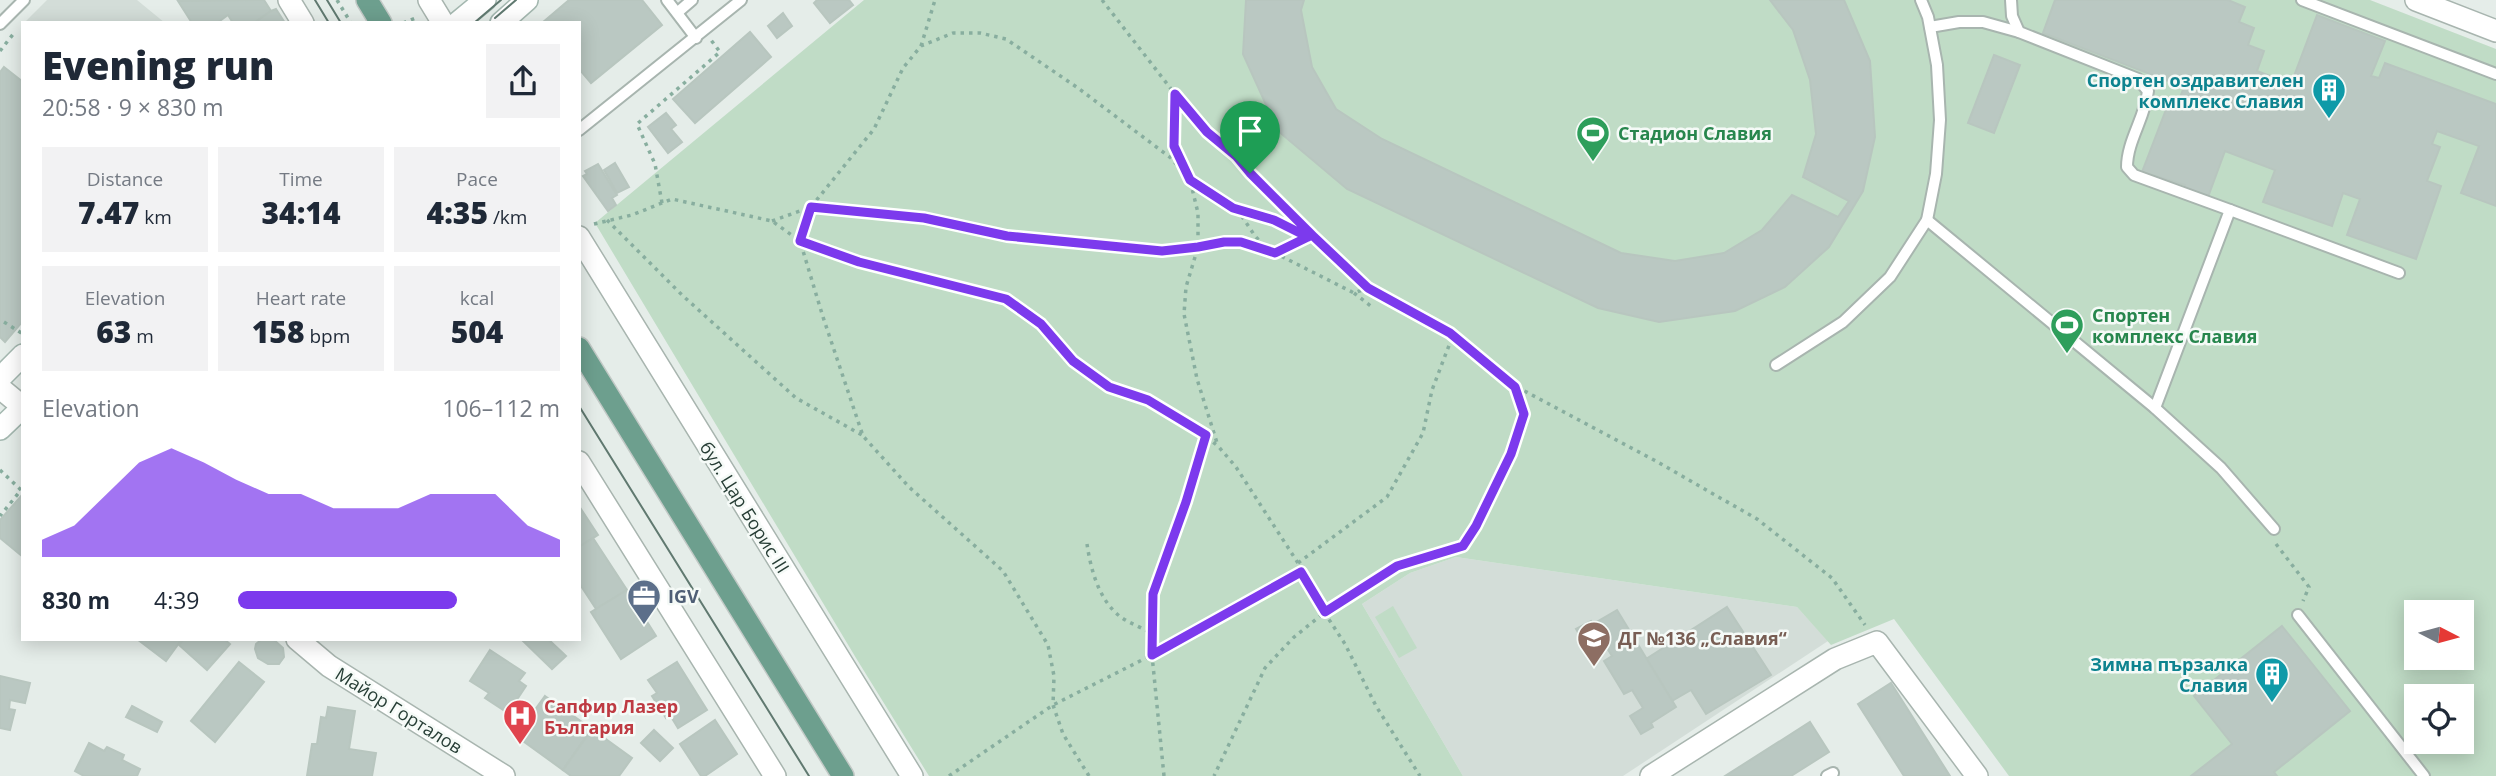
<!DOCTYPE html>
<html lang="en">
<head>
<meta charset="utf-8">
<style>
	:root { --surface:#fff; --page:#f2f2f3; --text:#1f2937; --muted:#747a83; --accent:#7c3aed }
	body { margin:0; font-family:"Open Sans",sans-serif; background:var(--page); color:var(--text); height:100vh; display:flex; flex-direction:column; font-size:26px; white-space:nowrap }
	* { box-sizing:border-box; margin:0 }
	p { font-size:23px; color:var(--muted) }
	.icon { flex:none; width:38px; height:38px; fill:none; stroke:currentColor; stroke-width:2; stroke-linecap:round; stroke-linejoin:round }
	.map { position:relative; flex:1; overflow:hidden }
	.drawer { position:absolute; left:21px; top:21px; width:560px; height:620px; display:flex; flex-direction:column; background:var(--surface); border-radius:0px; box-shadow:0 4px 18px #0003 }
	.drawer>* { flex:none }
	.needle { width:46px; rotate:96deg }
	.tools { position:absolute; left:2404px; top:600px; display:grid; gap:14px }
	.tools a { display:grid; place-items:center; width:70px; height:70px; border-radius:0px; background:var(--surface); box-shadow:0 4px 18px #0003; font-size:35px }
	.pin { position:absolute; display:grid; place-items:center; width:60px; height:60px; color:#fff; margin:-72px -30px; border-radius:50% 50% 50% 0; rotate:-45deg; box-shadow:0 0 7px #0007 }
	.pin .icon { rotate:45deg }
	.round { display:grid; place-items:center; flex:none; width:74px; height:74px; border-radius:0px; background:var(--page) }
	.head { display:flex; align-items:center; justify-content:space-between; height:119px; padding:0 21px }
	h1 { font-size:38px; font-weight:800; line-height:52px }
	.stats { display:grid; grid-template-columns:repeat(3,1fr); gap:10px; height:119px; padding:7px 21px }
	.stats div { display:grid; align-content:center; border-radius:0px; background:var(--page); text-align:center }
	.stats b { font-size:30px; font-weight:800 }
	.stats small { font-size:19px; font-weight:400 }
	.stats p { font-size:19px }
	.chart { height:196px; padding:14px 21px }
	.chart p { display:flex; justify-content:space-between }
	.chart svg { width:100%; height:126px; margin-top:7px; fill:var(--accent); opacity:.7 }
	ul { padding:0 21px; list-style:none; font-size:23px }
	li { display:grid; grid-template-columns:112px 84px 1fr; align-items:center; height:52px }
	li i { height:18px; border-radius:9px; background:var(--accent) }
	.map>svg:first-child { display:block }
	.built { fill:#d3ddd8 }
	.green { fill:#c0dcc6; fill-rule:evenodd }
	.building { fill:#bac8c2; stroke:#b8c6bf; stroke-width:2 }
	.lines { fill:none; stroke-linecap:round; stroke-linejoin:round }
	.lane-casing { stroke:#a8b5af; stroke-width:14 }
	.street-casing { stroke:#a8b5af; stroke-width:24 }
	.secondary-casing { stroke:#a4b8b0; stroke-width:24 }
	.primary-casing { stroke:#c2c9c6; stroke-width:24 }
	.path { stroke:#88ae9f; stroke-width:3.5; stroke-dasharray:3.5 5; stroke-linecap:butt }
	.lane { stroke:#fff; stroke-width:10 }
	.street { stroke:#fff; stroke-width:21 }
	.secondary { stroke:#fff; stroke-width:21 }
	.primary { stroke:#6d9f8e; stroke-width:21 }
	.tram { stroke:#607970; stroke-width:2 }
	.route-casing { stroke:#fff; stroke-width:14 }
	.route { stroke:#7c3aed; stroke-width:9 }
	.labels { text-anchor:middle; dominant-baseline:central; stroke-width:5; stroke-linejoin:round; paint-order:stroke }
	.culture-label { font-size:18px; font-weight:bold; fill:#0d838f; stroke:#f5faf7; text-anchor:end }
	.leisure-label { font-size:18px; font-weight:bold; fill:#27864d; stroke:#f5faf7; text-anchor:start }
	.street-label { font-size:18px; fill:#263d35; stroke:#f5faf7 }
	.service-label { font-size:18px; font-weight:bold; fill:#4e5e75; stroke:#f5faf7; text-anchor:start }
	.education-label { font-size:18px; font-weight:bold; fill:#785e54; stroke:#f5faf7; text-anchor:start }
	.health-label { font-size:18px; font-weight:bold; fill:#be3a42; stroke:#f5faf7; text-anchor:start }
</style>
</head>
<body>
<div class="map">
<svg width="2496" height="776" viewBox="0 0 2496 776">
	<rect width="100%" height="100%" fill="#e5ede9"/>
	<g class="built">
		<path d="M47,0H137L165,23H24Z"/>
		<path d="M1456,557L1797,607L1828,641L1623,776H1463L1362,604L1410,573Z"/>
	</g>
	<g class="green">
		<path d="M864,0H2370L2496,49V776H2009L1894,619L1831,645L1797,607L1456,557L1410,573L1362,604L1463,776H929L856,658L595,223ZM2417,612H2462V658H2417ZM2417,696H2462V742H2417Z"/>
		<path d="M1393,606L1417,648L1399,658L1375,617Z"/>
	</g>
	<g class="building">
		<path d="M264,0L271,11L254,23H233L228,15L217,23H192L178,1Z"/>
		<path d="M569,0H642L662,25L591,83L579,69V23H542Z"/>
		<path d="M817,0H849L853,5L830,23L814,3Z"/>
		<path d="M1246,0H1304L1301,10L1312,67L1336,109L1382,139L1621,253L1675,261L1724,253L1762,230L1792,195L1838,217L1849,201L1803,177L1816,134L1810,80L1793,30L1770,0H1844L1870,61L1875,137L1863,191L1829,247L1785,287L1735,311L1659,322L1598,308L1347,189L1278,131L1243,54Z"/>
		<path d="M2055,0H2228L2245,7L2239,22L2254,28L2248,45L2264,51L2257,71L2291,84L2317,15L2385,41L2371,76L2379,78L2385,63L2496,104V206L2461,193L2479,146L2437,131L2432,144L2440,147L2427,181L2441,186L2416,259L2347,235L2360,199L2343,193L2332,226L2263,202L2275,170L2225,151L2208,197L2184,188L2185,185L2142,172L2167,107L2175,110L2184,87L2043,33Z"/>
		<path d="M276,9L285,23H254L271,11Z"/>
		<path d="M783,13L792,26L777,38L768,26Z"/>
		<path d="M750,32L771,57L695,123L673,99Z"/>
		<path d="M1994,55L2020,65L1994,133L1968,123Z"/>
		<path d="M4,67L23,82V321L5,342L0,337V72Z"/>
		<path d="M666,113L676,125L671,129L682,142L668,153L648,127Z"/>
		<path d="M615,163L629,187L617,193L604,170Z"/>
		<path d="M598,164L617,195L612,198L616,205L608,211L583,176L587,174L585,171Z"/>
		<path d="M23,494V557L0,538V520Z"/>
		<path d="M579,506L598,535L579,547Z"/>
		<path d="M593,538L627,590L596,609L579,583V547Z"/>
		<path d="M627,590L656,636L621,659L591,612Z"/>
		<path d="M1727,607L1771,675L1706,714L1691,690L1672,701L1646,659Z"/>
		<path d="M1617,610L1676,707L1651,723L1653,727L1641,734L1630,716L1643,708L1632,690L1624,694L1604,661L1612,656L1602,640L1587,648L1576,629L1591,621L1593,624Z"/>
		<path d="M2282,626L2350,711L2274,772L2277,776H2191L2232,744L2194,696Z"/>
		<path d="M137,639H182L166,661Z"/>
		<path d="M184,639H224L230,644L207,670L179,645Z"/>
		<path d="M262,639H273L283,648L284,657L279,664H268L258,658L255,649L256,644Z"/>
		<path d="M521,639H548L566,656L552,669Z"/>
		<path d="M490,650L525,673L519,681L526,686L508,713L485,698L489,693L470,681Z"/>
		<path d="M239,662L264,682L215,742L191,721Z"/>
		<path d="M677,662L707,710L678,728L670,715L666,718L652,696L657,693L648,680Z"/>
		<path d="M0,676L30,683L25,703L10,700L9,709L15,710L10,730L0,728Z"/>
		<path d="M1891,683L1950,776H1904L1858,704Z"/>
		<path d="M545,696L592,729L563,770L516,736Z"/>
		<path d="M132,706L162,722L157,732L126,717Z"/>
		<path d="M328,707L355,711L349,749L376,753L372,776H307L312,744H317L321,717L326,718Z"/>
		<path d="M715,720L737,754L705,776H701L680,744Z"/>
		<path d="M1810,722L1829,752L1791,776H1725Z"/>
		<path d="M592,729L632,758L619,776H571L563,770Z"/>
		<path d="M654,730L673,748L660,761L641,743Z"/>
		<path d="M89,743L104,751L107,747L124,755L122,760L140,769L137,776H84L75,771Z"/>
	</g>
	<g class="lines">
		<g class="lane-casing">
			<g id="lane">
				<path d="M667,0L696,38"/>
				<path d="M2011,0L2012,16L2019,32"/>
				<path d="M2302,0L2496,74"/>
				<path d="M678,12L692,0"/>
				<path d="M0,24L24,0"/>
				<path d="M1930,27L1959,22H1983L2019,32L2138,79L2148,91C2145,118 2127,141 2127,167L2134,175L2230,210"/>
				<path d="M579,130L741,0"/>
				<path d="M1927,220L2155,408L2221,468L2274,529"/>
				<path d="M1776,365L1843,322L1890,277L1927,220L1936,174L1940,120L1937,65L1928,17L1921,0"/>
				<path d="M2155,408L2230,210L2399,273"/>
				<path d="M2298,615L2424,776"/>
				<path d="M1827,776L1833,773"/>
			</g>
		</g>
		<g class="street-casing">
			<g id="street">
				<path d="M289,0L303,23"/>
				<path d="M429,0L443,23"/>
				<path d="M2416,0L2496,31"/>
				<path d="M579,237L912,776"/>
				<path d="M0,388L23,407"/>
				<path d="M579,462L775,776"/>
				<path d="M297,639L329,666L504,776"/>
				<path d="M1651,776L1835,659L1877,642L1977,776"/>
			</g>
		</g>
		<g class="secondary-casing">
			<g id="secondary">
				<path d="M457,23L485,0"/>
				<path d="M501,23L527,0"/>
				<path d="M0,378L23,355"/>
				<path d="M0,429L23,407"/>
			</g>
		</g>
		<g class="primary-casing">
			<g id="primary">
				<path d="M367,0L381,23"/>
				<path d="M579,348L843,776"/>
			</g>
		</g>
		<g class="path">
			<path d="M337,0L351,23"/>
			<path d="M1102,0L1175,94L1174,146L1187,173"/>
			<path d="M403,23L418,17"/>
			<path d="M921,46L935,0"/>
			<path d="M0,51L14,33"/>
			<path d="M1175,94L1207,132L1235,156L1318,240"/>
			<path d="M1190,180L1233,208L1274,220L1322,244L1368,288L1450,333L1515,386L1524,414L1511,454L1476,526L1463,546L1397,566L1325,612L1293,638L1265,668L1214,776"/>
			<path d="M662,203L655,164L637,124L720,52L711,40"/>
			<path d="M1237,209L1255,236L1267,249"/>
			<path d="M607,220L682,295L796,398L862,435"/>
			<path d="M772,221L811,207L924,218L1007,236L1162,251L1198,247L1224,242H1241L1275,253L1354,293L1368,288"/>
			<path d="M594,224L632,215L672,199L772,221L800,241L859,262L1006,299L1041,324L1073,361L1109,387L1148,400L1185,421L1218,446L1236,467L1298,563L1313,595L1345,644L1376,706L1420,776"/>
			<path d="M1275,253L1308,237"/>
			<path d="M1354,293L1372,307"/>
			<path d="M4,322L23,334"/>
			<path d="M1517,387L1654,460L1757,519L1832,578L1865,625"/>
			<path d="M0,470L21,490L0,516"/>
			<path d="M1087,544C1091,571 1100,606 1127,621C1135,625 1144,629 1152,634"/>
			<path d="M2276,544L2309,587L2303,601"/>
			<path d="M1298,563L1387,497L1423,433L1432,390L1453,335"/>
			<path d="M949,776L1053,705L1152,655L1153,594L1187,502L1206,435"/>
			<path d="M1089,776L1063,734L1053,705L1054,676L1048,645L1003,571L909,487L863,436L823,317L800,241L811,207L874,129L903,68L921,46L953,33H980L1006,39L1078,88L1171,158L1190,180L1198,213V247L1186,287L1184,314L1197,379L1218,446"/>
			<path d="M1164,776L1152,655L1301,572"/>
		</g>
		<use href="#lane" class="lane"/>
		<use href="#street" class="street"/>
		<use href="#secondary" class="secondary"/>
		<use href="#primary" class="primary"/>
		<g class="tram">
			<path d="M315,0L329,23"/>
			<path d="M327,0L341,23"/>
			<path d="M495,18L516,0"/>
			<path d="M474,23L501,0"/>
			<path d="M579,406L809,776"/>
		</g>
	</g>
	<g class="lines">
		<g class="route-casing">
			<path id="route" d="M1250,173L1312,235L1275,253L1241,242H1224L1198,247L1162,251L1007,236L924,218L811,207L800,241L859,262L1006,299L1041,324L1073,361L1109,387L1148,400L1206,435L1186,502L1153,594L1152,655L1301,572L1325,612L1397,566L1463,546L1476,526L1511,454L1524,414L1515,387L1450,333L1368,288L1312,235L1308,237L1274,220L1233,208L1190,180L1174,146L1175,94L1207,132L1236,156L1250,173"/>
		</g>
		<use href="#route" class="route"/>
	</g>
	<defs>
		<g id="building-pin" transform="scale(1.75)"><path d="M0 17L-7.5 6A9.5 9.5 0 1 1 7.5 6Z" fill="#0f9aa8" stroke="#f5faf7"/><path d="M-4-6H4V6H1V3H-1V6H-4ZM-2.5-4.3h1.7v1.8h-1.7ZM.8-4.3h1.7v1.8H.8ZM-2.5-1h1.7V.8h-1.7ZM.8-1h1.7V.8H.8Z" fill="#fff"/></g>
		<g id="stadium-pin" transform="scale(1.75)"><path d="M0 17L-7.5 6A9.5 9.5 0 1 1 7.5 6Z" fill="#2e9e5b" stroke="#f5faf7"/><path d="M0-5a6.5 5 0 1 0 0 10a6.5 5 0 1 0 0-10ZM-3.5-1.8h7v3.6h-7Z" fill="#fff"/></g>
		<g id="office-pin" transform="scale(1.75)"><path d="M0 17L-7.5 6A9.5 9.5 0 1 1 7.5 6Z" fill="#5c6f8a" stroke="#f5faf7"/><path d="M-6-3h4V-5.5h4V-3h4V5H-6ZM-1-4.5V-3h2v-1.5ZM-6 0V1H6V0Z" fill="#fff"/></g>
		<g id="school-pin" transform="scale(1.75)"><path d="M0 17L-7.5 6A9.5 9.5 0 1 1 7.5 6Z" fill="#8d6e63" stroke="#f5faf7"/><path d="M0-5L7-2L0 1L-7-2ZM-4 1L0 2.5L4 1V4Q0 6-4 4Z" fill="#fff"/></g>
		<g id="hospital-pin" transform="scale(1.75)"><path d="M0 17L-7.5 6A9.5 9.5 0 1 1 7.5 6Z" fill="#e0444e" stroke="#f5faf7"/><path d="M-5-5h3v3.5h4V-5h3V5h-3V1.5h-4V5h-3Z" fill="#fff"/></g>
	</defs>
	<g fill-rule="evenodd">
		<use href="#building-pin" x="2329" y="90"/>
		<use href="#stadium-pin" x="1593" y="133"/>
		<use href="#stadium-pin" x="2067" y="325"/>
		<use href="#office-pin" x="644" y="596"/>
		<use href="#school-pin" x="1594" y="638"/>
		<use href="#building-pin" x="2272" y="674"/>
		<use href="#hospital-pin" x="520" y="716"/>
	</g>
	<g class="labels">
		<g class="culture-label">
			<text x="2304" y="80">Спортен оздравителен<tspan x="2304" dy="21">комплекс Славия</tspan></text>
			<text x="2248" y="664">Зимна пързалка<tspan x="2248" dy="21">Славия</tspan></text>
		</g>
		<g class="leisure-label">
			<text x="1618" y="133">Стадион Славия</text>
			<text x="2092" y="315">Спортен<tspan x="2092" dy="21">комплекс Славия</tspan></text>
		</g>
		<g class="street-label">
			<text transform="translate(745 507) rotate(58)">бул. Цар Борис III</text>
			<text transform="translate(399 710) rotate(32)">Майор Горталов</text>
		</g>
		<g class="service-label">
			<text x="668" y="596">IGV</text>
		</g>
		<g class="education-label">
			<text x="1618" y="638">ДГ №136 „Славия“</text>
		</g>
		<g class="health-label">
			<text x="544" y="706">Сапфир Лазер<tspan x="544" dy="21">България</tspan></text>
		</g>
	</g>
</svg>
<div class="tools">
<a><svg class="needle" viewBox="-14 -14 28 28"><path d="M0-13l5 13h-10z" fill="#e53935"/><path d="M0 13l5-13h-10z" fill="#747a83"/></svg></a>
<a><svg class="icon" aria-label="locate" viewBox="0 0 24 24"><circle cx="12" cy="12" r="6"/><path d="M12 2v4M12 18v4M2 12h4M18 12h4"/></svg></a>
</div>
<div class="pin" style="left:1250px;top:173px;background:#1e9e55"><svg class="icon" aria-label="arrive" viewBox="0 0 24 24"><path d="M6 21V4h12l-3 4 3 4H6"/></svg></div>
<section class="drawer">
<div class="head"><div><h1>Evening run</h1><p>20:58 · 9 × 830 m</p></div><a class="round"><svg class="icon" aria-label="share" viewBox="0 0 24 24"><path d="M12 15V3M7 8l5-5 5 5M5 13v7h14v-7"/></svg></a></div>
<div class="stats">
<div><p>Distance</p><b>7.47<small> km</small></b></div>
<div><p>Time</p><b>34:14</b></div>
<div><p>Pace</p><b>4:35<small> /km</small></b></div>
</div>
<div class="stats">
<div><p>Elevation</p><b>63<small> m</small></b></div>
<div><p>Heart rate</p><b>158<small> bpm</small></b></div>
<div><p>kcal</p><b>504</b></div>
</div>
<div class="chart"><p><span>Elevation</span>106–112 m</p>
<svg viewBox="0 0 160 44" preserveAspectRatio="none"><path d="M0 44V38L10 33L20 22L30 11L40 6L50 11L60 17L70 22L80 22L90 27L100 27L110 27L120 22L130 22L140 22L150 33L160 38V44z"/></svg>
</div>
<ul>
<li><b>830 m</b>4:39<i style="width:68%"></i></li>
</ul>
</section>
</div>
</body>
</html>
